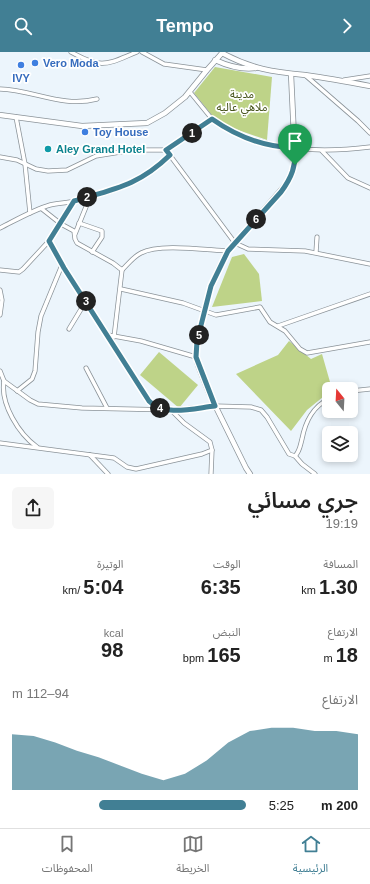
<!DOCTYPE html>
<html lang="ar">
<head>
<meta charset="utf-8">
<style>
	:root { --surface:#fff; --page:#f6f6f6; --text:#222; --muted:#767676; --line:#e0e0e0; --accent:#417f94 }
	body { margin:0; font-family:Arial,"Noto Sans Arabic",sans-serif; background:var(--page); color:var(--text); direction:rtl; height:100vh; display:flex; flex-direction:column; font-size:15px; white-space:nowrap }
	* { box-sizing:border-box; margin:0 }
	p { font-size:13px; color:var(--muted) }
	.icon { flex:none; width:22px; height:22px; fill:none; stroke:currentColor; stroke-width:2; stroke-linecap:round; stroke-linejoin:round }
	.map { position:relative; height:422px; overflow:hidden; direction:ltr }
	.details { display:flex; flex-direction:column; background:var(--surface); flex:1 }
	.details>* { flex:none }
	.needle { width:26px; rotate:342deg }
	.fabs { position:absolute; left:322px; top:330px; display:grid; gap:8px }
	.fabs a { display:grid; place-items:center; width:36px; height:36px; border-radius:6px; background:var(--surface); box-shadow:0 2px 6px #0003; font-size:20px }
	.pin { position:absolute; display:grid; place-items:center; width:34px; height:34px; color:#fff; margin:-41px -17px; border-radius:50% 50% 50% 0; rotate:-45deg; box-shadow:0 0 4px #0007 }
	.pin .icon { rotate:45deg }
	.km { position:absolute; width:20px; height:20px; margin:-10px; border-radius:50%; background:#222; color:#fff; font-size:11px; line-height:20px; text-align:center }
	.round { display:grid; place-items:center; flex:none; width:42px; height:42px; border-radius:6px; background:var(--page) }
	.headline { display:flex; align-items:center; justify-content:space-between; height:68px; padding:0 12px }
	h1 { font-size:22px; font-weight:600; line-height:30px }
	.stats { display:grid; grid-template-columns:repeat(3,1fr); gap:6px; height:68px; padding:4px 12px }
	.stats div { display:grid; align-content:center }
	.stats b { font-size:20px; font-weight:600 }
	.stats small { font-size:11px; font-weight:400 }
	.stats p { font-size:11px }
	.chart { height:112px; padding:8px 12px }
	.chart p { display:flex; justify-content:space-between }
	.chart svg { width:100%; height:72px; margin-top:4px; fill:var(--accent); opacity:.7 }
	ul { padding:0 12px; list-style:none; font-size:13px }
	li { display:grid; grid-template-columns:64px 48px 1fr; align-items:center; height:30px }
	li i { height:10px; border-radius:5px; background:var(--accent) }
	header { display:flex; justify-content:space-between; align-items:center; height:52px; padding:0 12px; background:var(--accent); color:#fff; font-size:18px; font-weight:600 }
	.menu { display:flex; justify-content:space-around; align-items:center; height:56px; border-top:1px solid var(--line); background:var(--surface); font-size:11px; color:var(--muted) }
	.menu a { display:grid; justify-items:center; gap:2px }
	.menu .on { color:var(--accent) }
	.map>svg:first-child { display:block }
	.green { fill:#bed388 }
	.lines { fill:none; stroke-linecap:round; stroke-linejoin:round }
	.street-casing { stroke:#8b9399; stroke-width:5 }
	.secondary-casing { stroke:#8b9399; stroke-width:6 }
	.street { stroke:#fff; stroke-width:3.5 }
	.secondary { stroke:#fff; stroke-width:4.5 }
	.route-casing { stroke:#fff; stroke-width:8 }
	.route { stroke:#417f94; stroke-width:5 }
	.shop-dot { fill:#3f7fe0; stroke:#fff; stroke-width:1.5 }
	.culture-dot { fill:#0f9aa8; stroke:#fff; stroke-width:1.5 }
	.labels { text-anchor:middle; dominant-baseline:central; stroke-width:3.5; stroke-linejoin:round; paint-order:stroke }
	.shop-label { font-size:11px; font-weight:bold; fill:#366cbe; stroke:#fff; text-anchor:start }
	.park-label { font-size:11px; fill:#445218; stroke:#fff }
	.culture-label { font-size:11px; font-weight:bold; fill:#0d838f; stroke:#fff; text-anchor:start }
</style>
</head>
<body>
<header><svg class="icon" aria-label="forward" viewBox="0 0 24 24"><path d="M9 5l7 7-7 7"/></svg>Tempo<svg class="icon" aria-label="search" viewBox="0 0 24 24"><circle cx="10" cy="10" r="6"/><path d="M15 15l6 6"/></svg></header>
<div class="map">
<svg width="370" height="422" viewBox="0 0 370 422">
	<rect width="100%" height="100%" fill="#ecf5fc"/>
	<g class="green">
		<path d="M215,15L272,25L267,88L232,76L215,67L194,41Z"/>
		<path d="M244,202L259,222L262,249L212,255L232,205Z"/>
		<path d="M289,289L311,307L322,302L332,337H329V340L307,358L291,379L236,322L278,303Z"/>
		<path d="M159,300L198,333L179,356L140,323Z"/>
	</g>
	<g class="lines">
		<g class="street-casing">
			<g id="street">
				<path d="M71,0C103,18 107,12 137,0"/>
				<path d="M142,0L164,12L207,18"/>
				<path d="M305,23L358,69L370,81"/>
				<path d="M344,28L370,24"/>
				<path d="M0,37C34,38 62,56 97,47"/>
				<path d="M16,65L25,112L30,161"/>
				<path d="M212,67C258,99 316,102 370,95"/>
				<path d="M166,98L235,191L248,197L305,199L370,212"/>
				<path d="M322,99L348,126L370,136"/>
				<path d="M0,105L17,108L36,117L48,119L67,118L96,104L133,98H166L212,67L190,40"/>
				<path d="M42,157L61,172L74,179L75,187L77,191L113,211L122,218C128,212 133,205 141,201C159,191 206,198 228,199"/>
				<path d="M79,171L102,179V185L92,200"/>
				<path d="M0,176C16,168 33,158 50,153C58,151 67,151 75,149C114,139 140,132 170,103"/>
				<path d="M75,182L90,145"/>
				<path d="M49,189L64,216L108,283L141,289L196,305"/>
				<path d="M316,200L317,185"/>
				<path d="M0,218L19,220L23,217L49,189L74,149"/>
				<path d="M121,237L183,251L216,263L260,255L270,270L285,279L300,297L307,301L370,290"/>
				<path d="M0,238L2,248L0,263"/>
				<path d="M278,274L370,242"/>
				<path d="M69,277L86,249"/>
				<path d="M108,283L149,349L157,356"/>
				<path d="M114,285L122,218"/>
				<path d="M86,316L107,356"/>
				<path d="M0,319L4,329L30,348L38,352L82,356L171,358L215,354L251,355L261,358L267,365L289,402L295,404L302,412L315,422"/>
				<path d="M4,329C0,352 19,382 37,395"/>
				<path d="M17,339L32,327L35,319L38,280L41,264L62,213"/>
				<path d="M351,339L370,337"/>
				<path d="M0,391L114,406L127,415L136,417L202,402L212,398L210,390L184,371L171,358"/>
				<path d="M90,403L108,422"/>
				<path d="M295,404C300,399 300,394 302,387C305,371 313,354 329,347"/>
				<path d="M211,422L212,398"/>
			</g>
		</g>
		<g class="secondary-casing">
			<g id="secondary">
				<path d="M222,1C252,17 273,20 305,23C327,26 349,30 370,34"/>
				<path d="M215,8C228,14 242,18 256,16"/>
				<path d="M0,63L82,74L147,71L165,61L185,45L207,18L223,0"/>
				<path d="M250,422L246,416L209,341L198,313L196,305L197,289L211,234L219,216L228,199L288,130L293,119L295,106L291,22"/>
			</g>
		</g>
		<use href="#street" class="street"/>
		<use href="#secondary" class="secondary"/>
	</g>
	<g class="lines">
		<g class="route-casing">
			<path id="route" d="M212,67C236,84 265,95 295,96C296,114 292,125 281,140L228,199L211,234L197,289L196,305L215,354C195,356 164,365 149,349L64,216L49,189L74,149C114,137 138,134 170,103L166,98Z"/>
		</g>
		<use href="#route" class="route"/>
	</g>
	<g class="shop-dot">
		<circle cx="35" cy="11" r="4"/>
		<circle cx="21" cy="13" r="4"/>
		<circle cx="85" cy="80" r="4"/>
	</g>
	<circle class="culture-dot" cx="48" cy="97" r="4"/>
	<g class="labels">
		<g class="shop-label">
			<text x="43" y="11">Vero Moda</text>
			<text x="21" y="26" text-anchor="middle">IVY</text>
			<text x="93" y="80">Toy House</text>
		</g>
		<g class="park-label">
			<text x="242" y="42">مدينة<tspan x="242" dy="13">ملاهي عاليه</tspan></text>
		</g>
		<g class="culture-label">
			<text x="56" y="97">Aley Grand Hotel</text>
		</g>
	</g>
</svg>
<div class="fabs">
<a><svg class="needle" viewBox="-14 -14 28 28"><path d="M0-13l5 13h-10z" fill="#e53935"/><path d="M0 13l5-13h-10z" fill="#767676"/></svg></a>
<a><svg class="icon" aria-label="layers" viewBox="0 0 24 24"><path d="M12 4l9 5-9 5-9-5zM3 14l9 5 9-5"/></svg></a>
</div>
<div class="pin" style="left:295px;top:113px;background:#1e9e55"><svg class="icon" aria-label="arrive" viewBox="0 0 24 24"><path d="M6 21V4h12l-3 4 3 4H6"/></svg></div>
<b class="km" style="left:192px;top:81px">1</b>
<b class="km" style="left:87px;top:145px">2</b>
<b class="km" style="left:86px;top:249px">3</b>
<b class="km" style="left:160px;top:356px">4</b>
<b class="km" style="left:199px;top:283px">5</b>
<b class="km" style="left:256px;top:167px">6</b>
</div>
<section class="details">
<div class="headline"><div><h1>جري مسائي</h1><p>19:19</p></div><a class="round"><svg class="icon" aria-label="share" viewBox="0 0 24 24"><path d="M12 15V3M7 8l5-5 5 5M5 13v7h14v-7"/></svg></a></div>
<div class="stats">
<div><p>المسافة</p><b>1.30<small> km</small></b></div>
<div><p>الوقت</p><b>6:35</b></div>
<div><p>الوتيرة</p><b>5:04<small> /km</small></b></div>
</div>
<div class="stats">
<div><p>الارتفاع</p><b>18<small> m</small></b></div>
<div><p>النبض</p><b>165<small> bpm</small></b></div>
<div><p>kcal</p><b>98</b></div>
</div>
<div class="chart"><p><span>الارتفاع</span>94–112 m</p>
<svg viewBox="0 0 160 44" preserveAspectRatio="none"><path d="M0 44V10L10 11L20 15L30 20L40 24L50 29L60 34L70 38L80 34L90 26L100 15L110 8L120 6L130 6L140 8L150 8L160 10V44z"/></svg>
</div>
<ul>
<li><b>200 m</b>5:25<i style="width:63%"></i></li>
</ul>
</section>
<nav class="menu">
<a class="on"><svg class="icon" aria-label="home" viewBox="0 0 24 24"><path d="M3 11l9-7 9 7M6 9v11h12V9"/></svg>الرئيسية</a>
<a><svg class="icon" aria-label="map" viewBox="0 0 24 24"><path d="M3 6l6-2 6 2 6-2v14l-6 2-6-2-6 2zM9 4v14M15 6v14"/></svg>الخريطة</a>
<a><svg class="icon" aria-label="saved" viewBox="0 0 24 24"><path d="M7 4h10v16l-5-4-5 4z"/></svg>المحفوظات</a>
</nav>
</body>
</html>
